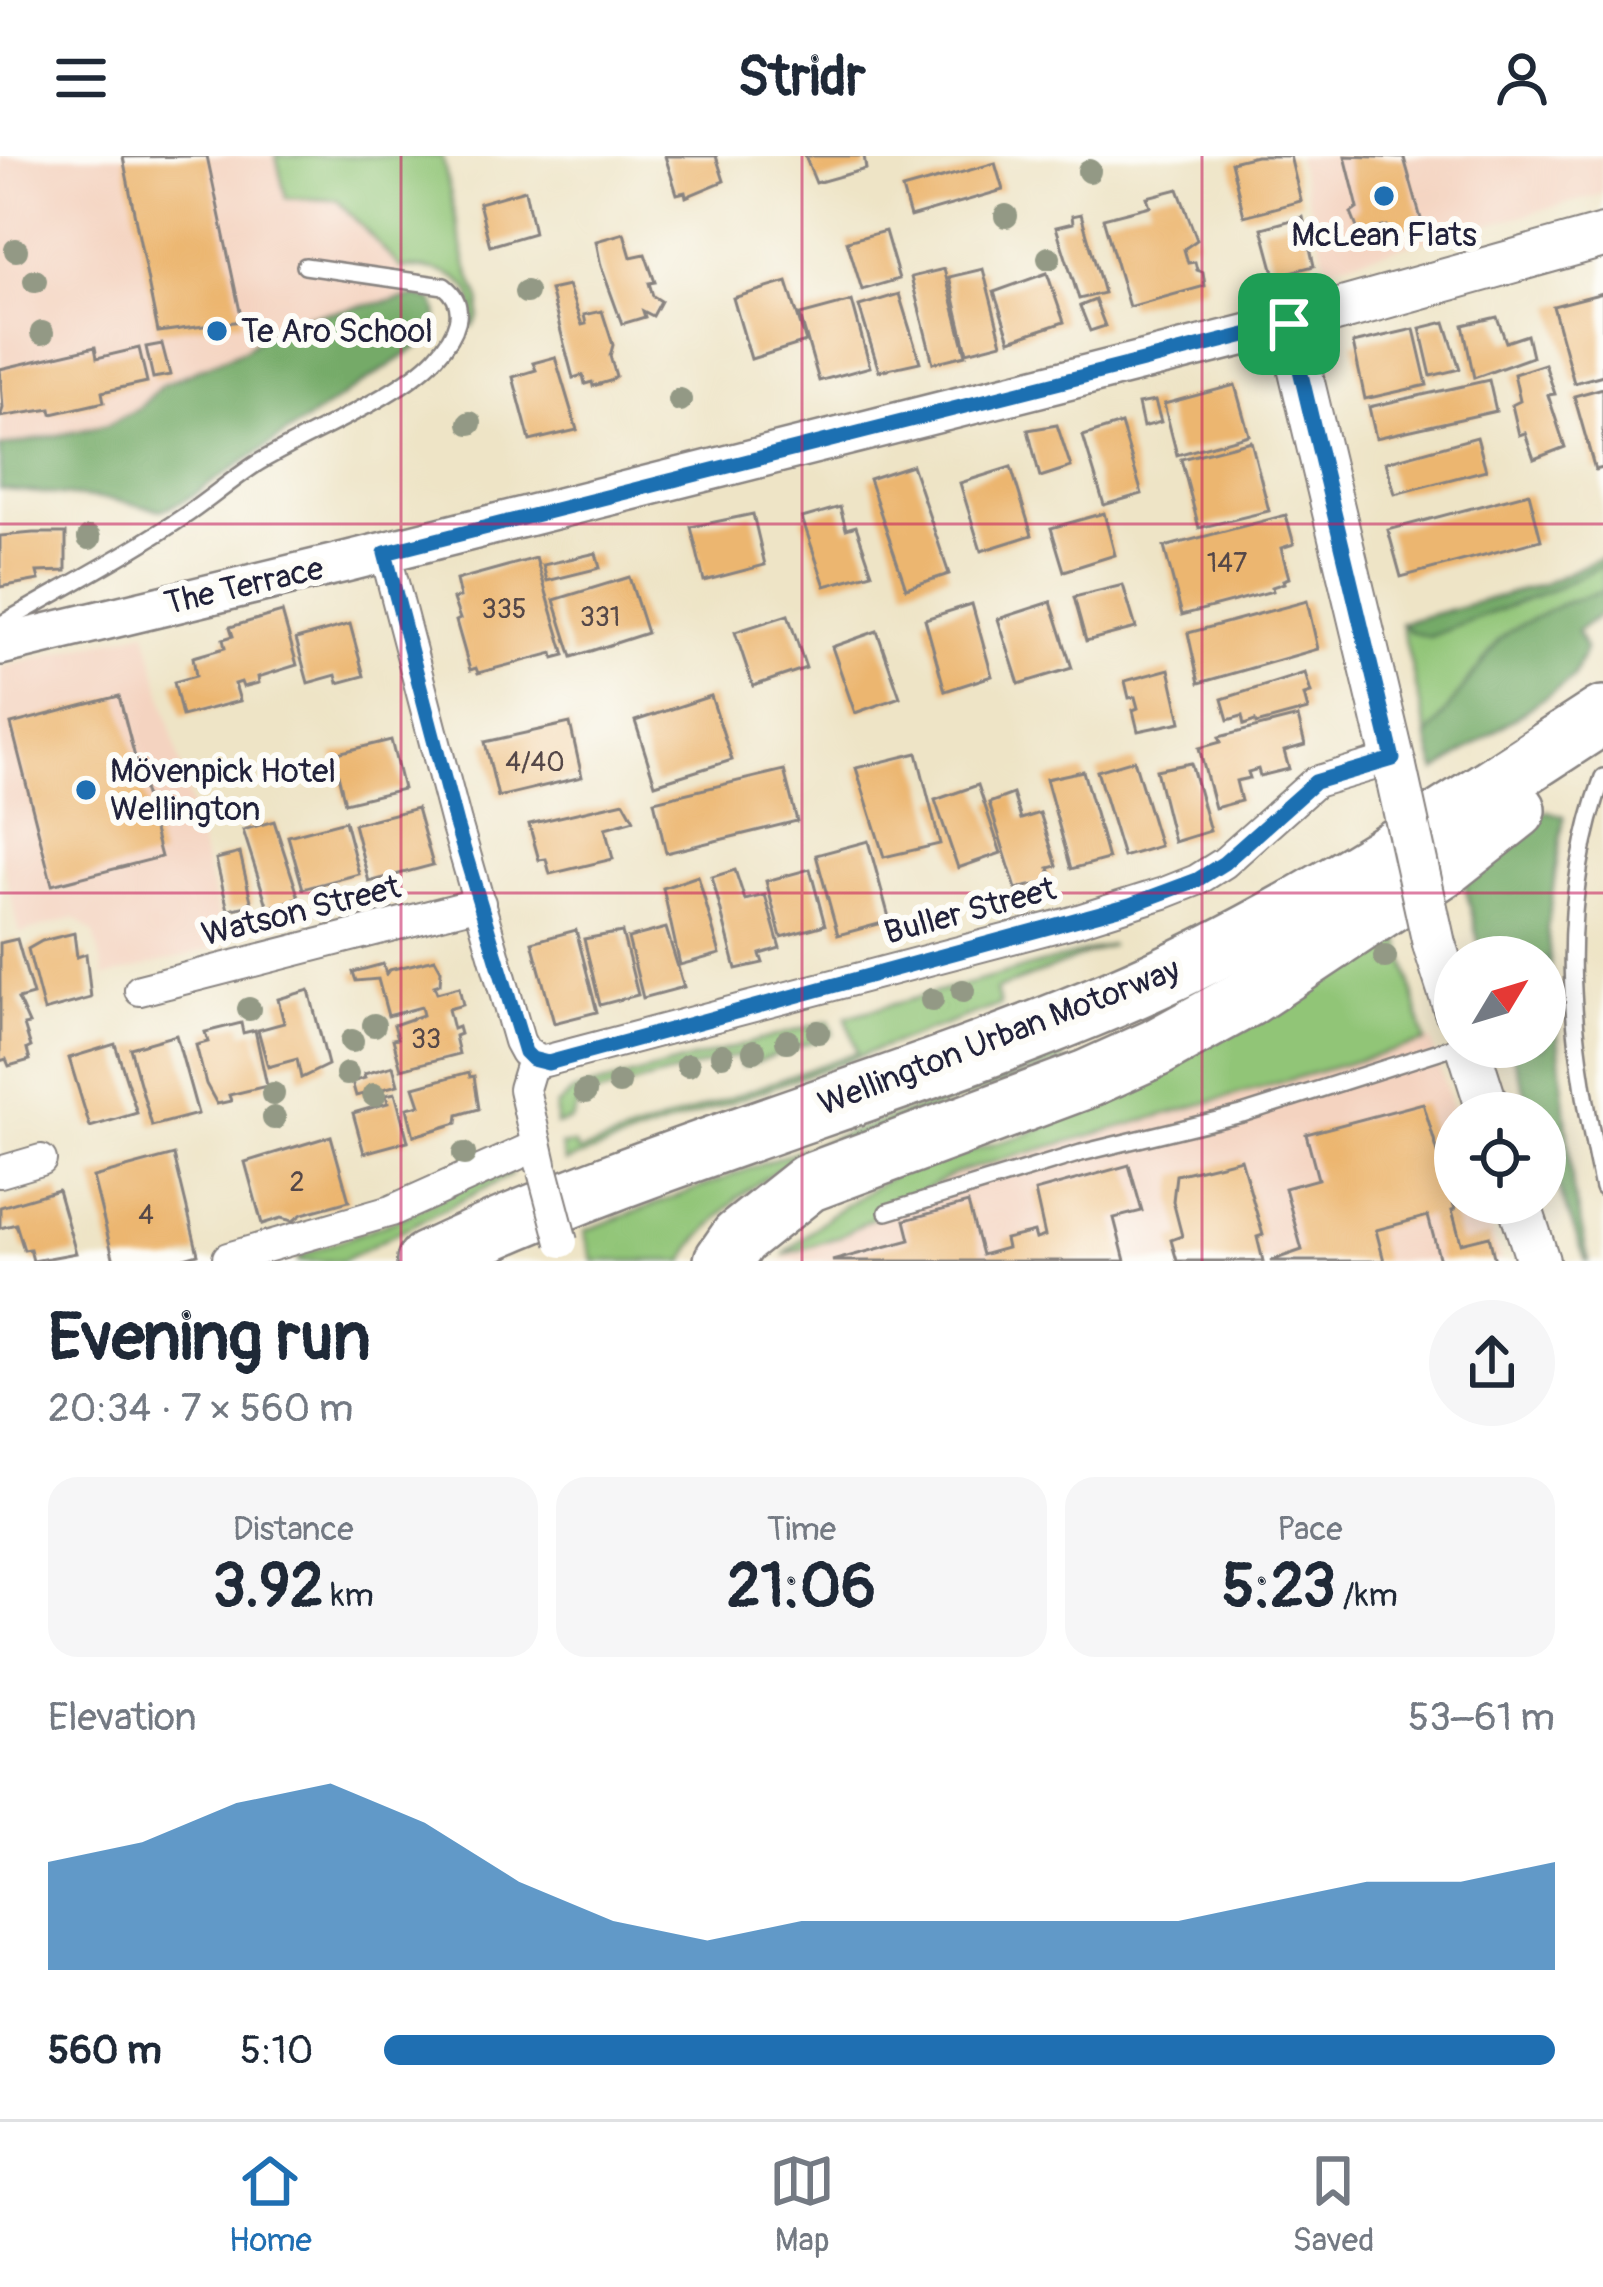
<!DOCTYPE html>
<html lang="en">
<head>
<meta charset="utf-8">
<style>
	:root { --surface:#fff; --page:#f6f6f7; --text:#1f2937; --muted:#747a83; --line:#e0e1e3; --accent:#1f6fb2 }
	body { margin:0; font-family:Pangolin,sans-serif; background:var(--page); color:var(--text); height:100vh; display:flex; flex-direction:column; font-size:45px; white-space:nowrap }
	* { box-sizing:border-box; margin:0 }
	p { font-size:39px; color:var(--muted) }
	.icon { flex:none; width:66px; height:66px; fill:none; stroke:currentColor; stroke-width:2; stroke-linecap:round; stroke-linejoin:round }
	.map { position:relative; height:1105px; overflow:hidden }
	.sheet { display:flex; flex-direction:column; background:var(--surface); flex:1 }
	.sheet>* { flex:none }
	.needle { width:78px; rotate:52deg }
	.fabs { position:absolute; left:1434px; top:780px; display:grid; gap:24px }
	.fabs a { display:grid; place-items:center; width:132px; height:132px; border-radius:50%; background:var(--surface); box-shadow:0 6px 30px #0003; font-size:60px }
	.pin { position:absolute; display:grid; place-items:center; width:102px; height:102px; color:#fff; margin:-51px; border-radius:24px; box-shadow:0 6px 18px #0006 }
	.round { display:grid; place-items:center; flex:none; width:126px; height:126px; border-radius:63px; background:var(--page) }
	.overview { display:flex; align-items:center; justify-content:space-between; height:204px; padding:0 48px }
	h1 { font-size:66px; font-weight:700; line-height:90px }
	.metrics { display:grid; grid-template-columns:repeat(3,1fr); gap:18px; height:204px; padding:12px 48px }
	.metrics div { display:grid; align-content:center; border-radius:30px; background:var(--page); text-align:center }
	.metrics b { font-size:60px; font-weight:700 }
	.metrics small { font-size:33px; font-weight:400 }
	.metrics p { font-size:33px }
	.chart { height:336px; padding:24px 48px }
	.chart p { display:flex; justify-content:space-between }
	.chart svg { width:100%; height:216px; margin-top:12px; fill:var(--accent); opacity:.7 }
	ul { padding:0 48px; list-style:none; font-size:39px }
	li { display:grid; grid-template-columns:192px 144px 1fr; align-items:center; height:90px }
	li i { height:30px; border-radius:15px; background:var(--accent) }
	header { display:flex; justify-content:space-between; align-items:center; height:156px; padding:0 48px; background:var(--surface); font-size:54px; font-weight:700 }
	.tabs { display:flex; justify-content:space-around; align-items:center; height:168px; border-top:3px solid var(--line); background:var(--surface); font-size:33px; color:var(--muted) }
	.tabs a { display:grid; justify-items:center; gap:6px }
	.tabs .active { color:var(--accent) }
	.map>svg:first-child { display:block }
	.built { fill:#f4d3c0 }
	.green { fill:#91c577; stroke:#5a7459; stroke-width:3 }
	.forest { fill:#74aa68; stroke:#4b6652; stroke-width:3 }
	.building { fill:#ecb66f }
	.lines { fill:none; stroke-linecap:round; stroke-linejoin:round }
	.service-casing { stroke:#888380; stroke-width:20 }
	.minor-casing { stroke:#888380; stroke-width:34 }
	.tertiary-casing { stroke:#888380; stroke-width:44 }
	.secondary-casing { stroke:#888380; stroke-width:46 }
	.motorway-casing { stroke:#888380; stroke-width:62 }
	.service { stroke:#fff; stroke-width:15 }
	.minor { stroke:#fff; stroke-width:30 }
	.tertiary { stroke:#fff; stroke-width:39 }
	.secondary { stroke:#fff; stroke-width:42 }
	.motorway { stroke:#fff; stroke-width:57 }
	.minor-bridge-casing { stroke:#888380; stroke-width:34; stroke-linecap:butt }
	.secondary-bridge-casing { stroke:#888380; stroke-width:46; stroke-linecap:butt }
	.minor-bridge { stroke:#fff; stroke-width:30 }
	.secondary-bridge { stroke:#fff; stroke-width:42 }
	.tree { fill:#939985 }
	.route-casing { stroke:#fff; stroke-width:24 }
	.route { stroke:#1f6fb2; stroke-width:15 }
	.grid { fill:none; stroke:#c2185b; stroke-width:3; stroke-opacity:0.55 }
	.poi-dot { fill:#1f6fb2; stroke:#fdfcf7; stroke-width:4.5 }
	.labels { text-anchor:middle; dominant-baseline:central; stroke-width:12; stroke-linejoin:round; paint-order:stroke }
	.number-label { font-size:27px; fill:#544748 }
	.poi-label { font-size:33px; fill:#22223b; stroke:#fdfcf7; text-anchor:start }
	.street-label { font-size:33px; fill:#22223b; stroke:#fdfcf7 }
</style>
</head>
<body>
<header><svg class="icon" aria-label="menu" viewBox="0 0 24 24"><path d="M4 6h16M4 12h16M4 18h16"/></svg>Stridr<svg class="icon" aria-label="person" viewBox="0 0 24 24"><circle cx="12" cy="8" r="4"/><path d="M4 21q1-7 8-7t8 7"/></svg></header>
<div class="map">
<svg width="1603" height="1105" viewBox="0 0 1603 1105">
	<rect width="100%" height="100%" fill="#fdfcf7"/>
	<filter id="ink" filterUnits="userSpaceOnUse"><feTurbulence type="fractalNoise" baseFrequency=".00833" numOctaves="2"/><feDisplacementMap in="SourceGraphic" scale="24" xChannelSelector="R" yChannelSelector="G"/><feConvolveMatrix kernelMatrix="1 2 1 2 8 2 1 2 1" color-interpolation-filters="sRGB"/></filter>
	<filter id="wash" filterUnits="userSpaceOnUse"><feTurbulence type="fractalNoise" baseFrequency=".004" numOctaves="4" result="noise"/><feDisplacementMap in="SourceGraphic" scale="48" xChannelSelector="R" yChannelSelector="G"/><feGaussianBlur stdDeviation="2.7" result="paint"/><feColorMatrix in="noise" values="0 0 0 0 0 0 0 0 0 0 0 0 0 0 0 0 0 1.4 0 .05"/><feComposite in="paint" operator="in"/></filter>
	<g filter="url(#wash)">
		<rect width="100%" height="100%" fill="#eee4c6"/>
		<g class="built">
			<path d="M0,0H275L286,41L338,44L433,145L438,155L436,171L414,195L184,345L161,354L112,344L0,333Z"/>
			<path d="M1296,0H1603V38L1327,111Z"/>
			<path d="M146,475L226,789L105,821L94,777L75,762L20,777L0,696V512Z"/>
			<path d="M1431,884L1455,961V1047H1482L1501,1105H779L960,1015Z"/>
		</g>
		<g class="green">
			<path d="M276,0H442L466,108L480,144L479,161L473,171L470,169C485,120 437,110 401,112L337,44L286,42Z"/>
			<path d="M1603,401V456L1577,475L1585,493L1573,522L1436,615L1401,467L1541,429Z"/>
			<path d="M1395,763L1425,886L955,1017L838,1081L784,1099L829,1060L898,1016L1025,979L1109,943Z"/>
			<path d="M1111,789L996,834L1000,849L565,1006L561,990L574,988L579,996L857,896L846,861Z"/>
			<path d="M829,865L833,878L742,911L737,900L581,943L571,964L556,969V950L573,936Z"/>
			<path d="M1063,894L1064,904L779,1012L737,1042L694,1088L685,1105H593L584,1075L813,989L1027,915L1025,908Z"/>
			<path d="M508,1009L511,1019L342,1105H298L302,1099L406,1060Z"/>
		</g>
		<g class="forest">
			<path d="M418,140L433,145C442,161 438,174 424,187L184,345L161,354L112,344L0,333V291L107,269L139,252L162,229L244,194L286,164Z"/>
			<path d="M1603,401V409L1554,433L1429,481L1411,476L1401,467L1541,429Z"/>
			<path d="M1603,435V456L1577,475L1585,493L1573,522L1436,615L1427,581L1499,484L1511,474L1562,448Z"/>
			<path d="M1547,655L1564,660L1547,772L1573,1034L1589,1105H1586L1545,996V957H1532L1510,891H1545V801H1482L1461,712Z"/>
		</g>
		<g id="blocks">
			<g class="building">
				<path d="M207,0L242,165L158,176L123,1Z"/>
				<path d="M665,0H716L724,25L686,41L685,36L677,38Z"/>
				<path d="M805,0H864L866,13L816,27Z"/>
				<path d="M1256,0H1290L1301,45L1244,60L1231,6Z"/>
				<path d="M1345,0L1404,2L1421,63L1418,73L1398,82L1389,81L1386,70L1359,77L1351,57L1358,52Z"/>
				<path d="M995,7L1003,34L910,61L902,33Z"/>
				<path d="M1178,33L1197,84L1184,93L1188,107L1195,106L1197,114L1203,116L1205,130L1129,151L1103,62L1150,50L1147,41Z"/>
				<path d="M525,34L534,77L490,90L479,47Z"/>
				<path d="M1081,58L1104,137L1079,143L1056,71L1073,67L1072,60Z"/>
				<path d="M1303,61L1314,110L1275,120L1262,72Z"/>
				<path d="M885,75L899,123L862,134L847,85Z"/>
				<path d="M624,77L631,101L645,98L655,126L649,127L653,140L661,145L653,160L643,155L645,161L622,168L601,110L596,85Z"/>
				<path d="M944,113L966,199L933,207L911,121Z"/>
				<path d="M983,113L1002,187L967,196L949,121Z"/>
				<path d="M1047,117L1064,166L1010,184L994,136Z"/>
				<path d="M787,126L806,186L751,203L733,142Z"/>
				<path d="M568,130L582,169L586,168L584,159L602,155L613,189L610,200L616,220L610,225L593,230L592,226L585,228L583,219L573,222L550,134Z"/>
				<path d="M1603,137V219L1574,227L1553,150Z"/>
				<path d="M899,138L920,206L879,215L859,150Z"/>
				<path d="M1095,144L1105,170L1090,175L1080,150Z"/>
				<path d="M852,145L870,211L819,225L800,159Z"/>
				<path d="M1497,161L1506,186L1527,179L1532,201L1474,222L1463,169Z"/>
				<path d="M1445,166L1460,213L1431,220L1420,172Z"/>
				<path d="M1414,173L1427,229L1365,243L1353,187Z"/>
				<path d="M162,188L170,219L153,222L146,191Z"/>
				<path d="M95,191L97,202L139,192L147,226L102,236L104,246L52,258L51,253L0,261L3,252L0,213Z"/>
				<path d="M555,201L577,274L530,285L513,221L536,214L533,207Z"/>
				<path d="M1545,208L1555,238L1548,239L1565,291L1534,303L1525,277L1519,279L1512,249L1520,245L1514,218Z"/>
				<path d="M1489,224L1496,255L1376,282L1369,251Z"/>
				<path d="M1235,229L1249,279L1177,299L1164,248Z"/>
				<path d="M1603,232V312L1595,314L1574,240Z"/>
				<path d="M1155,245L1161,266L1143,271L1138,248Z"/>
				<path d="M1121,268L1142,338L1104,349L1083,280Z"/>
				<path d="M1057,269L1071,311L1040,321L1028,274Z"/>
				<path d="M1477,281L1486,314L1395,338L1386,306Z"/>
				<path d="M1251,285L1269,355L1199,372L1181,303Z"/>
				<path d="M912,309L949,418L906,432L869,323Z"/>
				<path d="M1011,311L1032,379L981,395L960,327Z"/>
				<path d="M1529,337L1541,384L1401,421L1388,374Z"/>
				<path d="M840,351L846,373L856,370L872,417L825,430L802,362Z"/>
				<path d="M1104,357L1115,399L1064,415L1051,372Z"/>
				<path d="M753,358L765,409L704,425L691,371Z"/>
				<path d="M1286,359L1294,388L1281,392L1289,422L1283,424L1284,427L1272,431L1273,435L1182,459L1164,391Z"/>
				<path d="M33,377H66V415L37,416L39,424L0,431V380Z"/>
				<path d="M596,397L600,412L547,425L543,409Z"/>
				<path d="M536,402L565,499L554,502L553,497L478,517L476,512L470,514L456,465L460,463L453,443L460,441L456,424Z"/>
				<path d="M629,421L647,477L572,501L554,444Z"/>
				<path d="M1123,429L1136,472L1086,485L1074,441Z"/>
				<path d="M1307,445L1318,493L1199,527L1188,477Z"/>
				<path d="M1051,446L1072,512L1019,528L998,463Z"/>
				<path d="M972,448L992,520L945,535L925,463Z"/>
				<path d="M282,456L297,509L258,521L259,527L243,531L241,526L235,528L240,545L182,560L174,526L196,520L193,501L225,492L223,483L233,480L230,471Z"/>
				<path d="M788,459L806,512L753,530L735,476Z"/>
				<path d="M350,468L364,520L338,527L336,519L308,527L296,483Z"/>
				<path d="M877,475L900,541L855,557L832,491Z"/>
				<path d="M1169,513L1181,566L1138,575L1133,554L1138,552L1135,541L1129,542L1125,525Z"/>
				<path d="M1305,517L1311,537L1304,539L1308,554L1256,568L1255,565L1244,569L1242,560L1228,564L1222,543Z"/>
				<path d="M119,540L161,701L52,729L11,568Z"/>
				<path d="M711,540L732,604L655,628L635,565Z"/>
				<path d="M1298,561L1305,589L1284,595L1289,613L1260,620L1258,613L1248,616L1250,622L1236,625L1241,645L1215,652L1199,592L1221,586L1219,581Z"/>
				<path d="M570,567L582,621L498,641L485,586Z"/>
				<path d="M391,584L403,633L345,647L333,598Z"/>
				<path d="M917,597L940,688L884,701L856,612Z"/>
				<path d="M1134,604L1160,690L1123,701L1097,615Z"/>
				<path d="M1191,607L1210,675L1174,686L1156,614Z"/>
				<path d="M784,614L797,665L666,697L654,645Z"/>
				<path d="M1083,615L1108,703L1071,713L1046,623Z"/>
				<path d="M978,629L1001,697L958,712L935,644Z"/>
				<path d="M1013,638L1021,663L1040,657L1057,710L1049,712L1053,725L1016,733L989,647Z"/>
				<path d="M624,646L634,664L605,672L613,703L550,718L546,703L539,704L529,668Z"/>
				<path d="M417,652L433,709L369,726L354,668Z"/>
				<path d="M274,665L299,742L268,752L243,674Z"/>
				<path d="M345,665L359,718L303,733L288,680Z"/>
				<path d="M868,685L890,765L838,779L816,699Z"/>
				<path d="M240,697L252,749L228,754L216,703Z"/>
				<path d="M810,713L825,769L781,781L766,725Z"/>
				<path d="M735,714L745,744L765,739L780,792L760,798L763,807L736,813L712,721Z"/>
				<path d="M698,720L720,798L680,809L663,732Z"/>
				<path d="M666,772L684,831L643,842L628,782Z"/>
				<path d="M576,774L597,856L554,867L532,786Z"/>
				<path d="M622,776L638,839L600,849L584,783Z"/>
				<path d="M74,777L77,801L86,798L91,842L44,855L28,793L42,785Z"/>
				<path d="M17,783L33,839L18,843L29,868L24,869L31,891L27,893L30,904L9,910L6,903L0,905V787Z"/>
				<path d="M435,803L441,814L440,828L434,830L437,837L459,831L463,849L448,853L453,873L458,871L460,878L455,880L459,898L401,913L393,883L398,882L394,869L423,859L421,851L388,860L378,823L356,825L353,816L383,808L386,818L389,814Z"/>
				<path d="M309,834L328,909L301,922L297,903L268,911L258,874L284,867L278,843Z"/>
				<path d="M241,867L243,877L255,874L267,930L229,939L231,945L217,948L206,928L196,889L208,886L205,876Z"/>
				<path d="M176,879L198,958L152,970L130,892Z"/>
				<path d="M115,888L137,957L90,971L69,902Z"/>
				<path d="M393,910L398,929L356,940L352,926L365,922L364,918Z"/>
				<path d="M469,916L470,921L474,920L479,953L458,959L457,967L414,980L407,952L420,949L414,931Z"/>
				<path d="M395,937L408,985L364,997L353,957L388,947L386,939Z"/>
				<path d="M1423,947L1455,1053L1452,1054L1461,1087L1489,1080L1495,1105H1440L1428,1060L1376,1074L1384,1105H1270L1302,1094L1285,1032L1318,1023L1306,978Z"/>
				<path d="M331,980L349,1045L302,1058L293,1065L281,1062L262,1068L245,1006Z"/>
				<path d="M174,999L198,1098L174,1105H114L93,1021Z"/>
				<path d="M1241,1003L1263,1079L1257,1081L1263,1105H1177L1171,1084L1182,1080L1173,1045L1176,1019Z"/>
				<path d="M1129,1009L1142,1055L1114,1062L1125,1105H832L910,1084L905,1064L968,1047L982,1099L1007,1092L1005,1083L1034,1076L1036,1083L1045,1080L1035,1035Z"/>
				<path d="M58,1034L76,1097L33,1105L30,1093L24,1094L16,1068L0,1072V1051Z"/>
			</g>
		</g>
	</g>
	<g filter="url(#ink)">
		<use href="#blocks" fill-opacity="0" stroke="#888380" stroke-width="3"/>
		<g class="lines">
			<g class="service-casing">
				<g id="service">
					<path d="M0,469C63,432 129,398 189,357C212,341 233,323 256,308C306,278 399,241 436,201C455,180 471,151 444,130L305,110"/>
					<path d="M1603,621C1553,757 1572,893 1603,1032"/>
					<path d="M887,1056L1081,997L1242,958L1455,890"/>
				</g>
			</g>
			<g class="minor-casing">
				<g id="minor">
					<path d="M385,396L456,667L519,885L525,896L541,906L1069,767L1164,737L1197,724L1224,707L1315,626L1393,603"/>
					<path d="M140,834L480,747"/>
					<path d="M533,903L524,933L541,1008"/>
					<path d="M0,1016L41,1004"/>
					<path d="M228,1102L391,1055L536,990"/>
				</g>
			</g>
			<g class="tertiary-casing">
				<path id="tertiary" d="M0,489L345,406L1289,168"/>
			</g>
			<g class="secondary-casing">
				<g id="secondary">
					<path d="M1395,611L1289,168L1603,80"/>
					<path d="M1434,788L1455,853"/>
					<path d="M1468,891L1489,957"/>
					<path d="M1519,1047L1538,1105"/>
				</g>
			</g>
			<g class="motorway-casing">
				<g id="motorway">
					<path d="M426,1105C649,999 889,938 1115,842C1289,768 1445,661 1603,559"/>
					<path d="M723,1105L739,1082L808,1027L1087,923L1156,892L1247,842L1446,710L1517,654"/>
				</g>
			</g>
			<use href="#service" class="service"/>
			<use href="#minor" class="minor"/>
			<use href="#tertiary" class="tertiary"/>
			<use href="#secondary" class="secondary"/>
			<use href="#motorway" class="motorway"/>
			<g class="minor-bridge-casing">
				<path id="minor-bridge" d="M543,1015L562,1086"/>
			</g>
			<g class="secondary-bridge-casing">
				<path id="secondary-bridge" d="M1395,611L1434,788"/>
			</g>
			<use href="#minor-bridge" class="minor-bridge"/>
			<use href="#secondary-bridge" class="secondary-bridge"/>
		</g>
		<g class="tree">
			<circle cx="1089" cy="15" r="12"/>
			<circle cx="1006" cy="60" r="12"/>
			<circle cx="16" cy="94" r="12"/>
			<circle cx="1049" cy="102" r="12"/>
			<circle cx="35" cy="125" r="12"/>
			<circle cx="526" cy="136" r="12"/>
			<circle cx="42" cy="177" r="12"/>
			<circle cx="680" cy="244" r="12"/>
			<circle cx="470" cy="267" r="12"/>
			<circle cx="89" cy="382" r="12"/>
			<circle cx="1385" cy="801" r="12"/>
			<circle cx="963" cy="835" r="12"/>
			<circle cx="932" cy="844" r="12"/>
			<circle cx="249" cy="853" r="12"/>
			<circle cx="374" cy="869" r="12"/>
			<circle cx="818" cy="876" r="12"/>
			<circle cx="352" cy="885" r="12"/>
			<circle cx="787" cy="885" r="12"/>
			<circle cx="754" cy="895" r="12"/>
			<circle cx="722" cy="899" r="12"/>
			<circle cx="688" cy="909" r="12"/>
			<circle cx="347" cy="918" r="12"/>
			<circle cx="619" cy="927" r="12"/>
			<circle cx="585" cy="936" r="12"/>
			<circle cx="273" cy="938" r="12"/>
			<circle cx="374" cy="939" r="12"/>
			<circle cx="274" cy="962" r="12"/>
			<circle cx="464" cy="998" r="12"/>
		</g>
	</g>
	<g class="lines" filter="url(#ink)">
		<g class="route-casing">
			<path id="route" d="M1289,168L1393,603L1315,626L1224,707L1197,724L1130,749L548,907L532,903L525,896L456,668L385,397Z"/>
		</g>
		<use href="#route" class="route"/>
	</g>
	<path class="grid" d="M401,0V1105M802,0V1105M1202,0V1105M0,368H1603M0,737H1603"/>
	<g class="poi-dot">
		<circle cx="1384" cy="40" r="12"/>
		<circle cx="217" cy="175" r="12"/>
		<circle cx="86" cy="634" r="12"/>
	</g>
	<g class="labels">
		<g class="number-label">
			<text x="1227" y="407">147</text>
			<text x="504" y="453">335</text>
			<text x="600" y="461">331</text>
			<text x="535" y="606">4/40</text>
			<text x="426" y="883">33</text>
			<text x="297" y="1026">2</text>
			<text x="146" y="1059">4</text>
		</g>
		<g class="poi-label">
			<text x="1384" y="79" text-anchor="middle">McLean Flats</text>
			<text x="241" y="175">Te Aro School</text>
			<text x="110" y="615">Mövenpick Hotel<tspan x="110" dy="38">Wellington</tspan></text>
		</g>
		<g class="street-label">
			<text transform="translate(244 430) rotate(-13)">The Terrace</text>
			<text transform="translate(301 755) rotate(-14)">Watson Street</text>
			<text transform="translate(970 755) rotate(-15)">Buller Street</text>
			<text transform="translate(999 881) rotate(-21)">Wellington Urban Motorway</text>
		</g>
	</g>
</svg>
<div class="fabs">
<a><svg class="needle" viewBox="-14 -14 28 28"><path d="M0-13l5 13h-10z" fill="#e53935"/><path d="M0 13l5-13h-10z" fill="#747a83"/></svg></a>
<a><svg class="icon" aria-label="locate" viewBox="0 0 24 24"><circle cx="12" cy="12" r="6"/><path d="M12 2v4M12 18v4M2 12h4M18 12h4"/></svg></a>
</div>
<div class="pin" style="left:1289px;top:168px;background:#1e9e55"><svg class="icon" aria-label="arrive" viewBox="0 0 24 24"><path d="M6 21V4h12l-3 4 3 4H6"/></svg></div>
</div>
<section class="sheet">
<div class="overview"><div><h1>Evening run</h1><p>20:34 · 7 × 560 m</p></div><a class="round"><svg class="icon" aria-label="share" viewBox="0 0 24 24"><path d="M12 15V3M7 8l5-5 5 5M5 13v7h14v-7"/></svg></a></div>
<div class="metrics">
<div><p>Distance</p><b>3.92<small> km</small></b></div>
<div><p>Time</p><b>21:06</b></div>
<div><p>Pace</p><b>5:23<small> /km</small></b></div>
</div>
<div class="chart"><p><span>Elevation</span>53–61 m</p>
<svg viewBox="0 0 160 44" preserveAspectRatio="none"><path d="M0 44V22L10 18L20 10L30 6L40 14L50 26L60 34L70 38L80 34L90 34L100 34L110 34L120 34L130 30L140 26L150 26L160 22V44z"/></svg>
</div>
<ul>
<li><b>560 m</b>5:10<i style="width:100%"></i></li>
</ul>
</section>
<nav class="tabs">
<a class="active"><svg class="icon" aria-label="home" viewBox="0 0 24 24"><path d="M3 11l9-7 9 7M6 9v11h12V9"/></svg>Home</a>
<a><svg class="icon" aria-label="map" viewBox="0 0 24 24"><path d="M3 6l6-2 6 2 6-2v14l-6 2-6-2-6 2zM9 4v14M15 6v14"/></svg>Map</a>
<a><svg class="icon" aria-label="saved" viewBox="0 0 24 24"><path d="M7 4h10v16l-5-4-5 4z"/></svg>Saved</a>
</nav>
</body>
</html>
